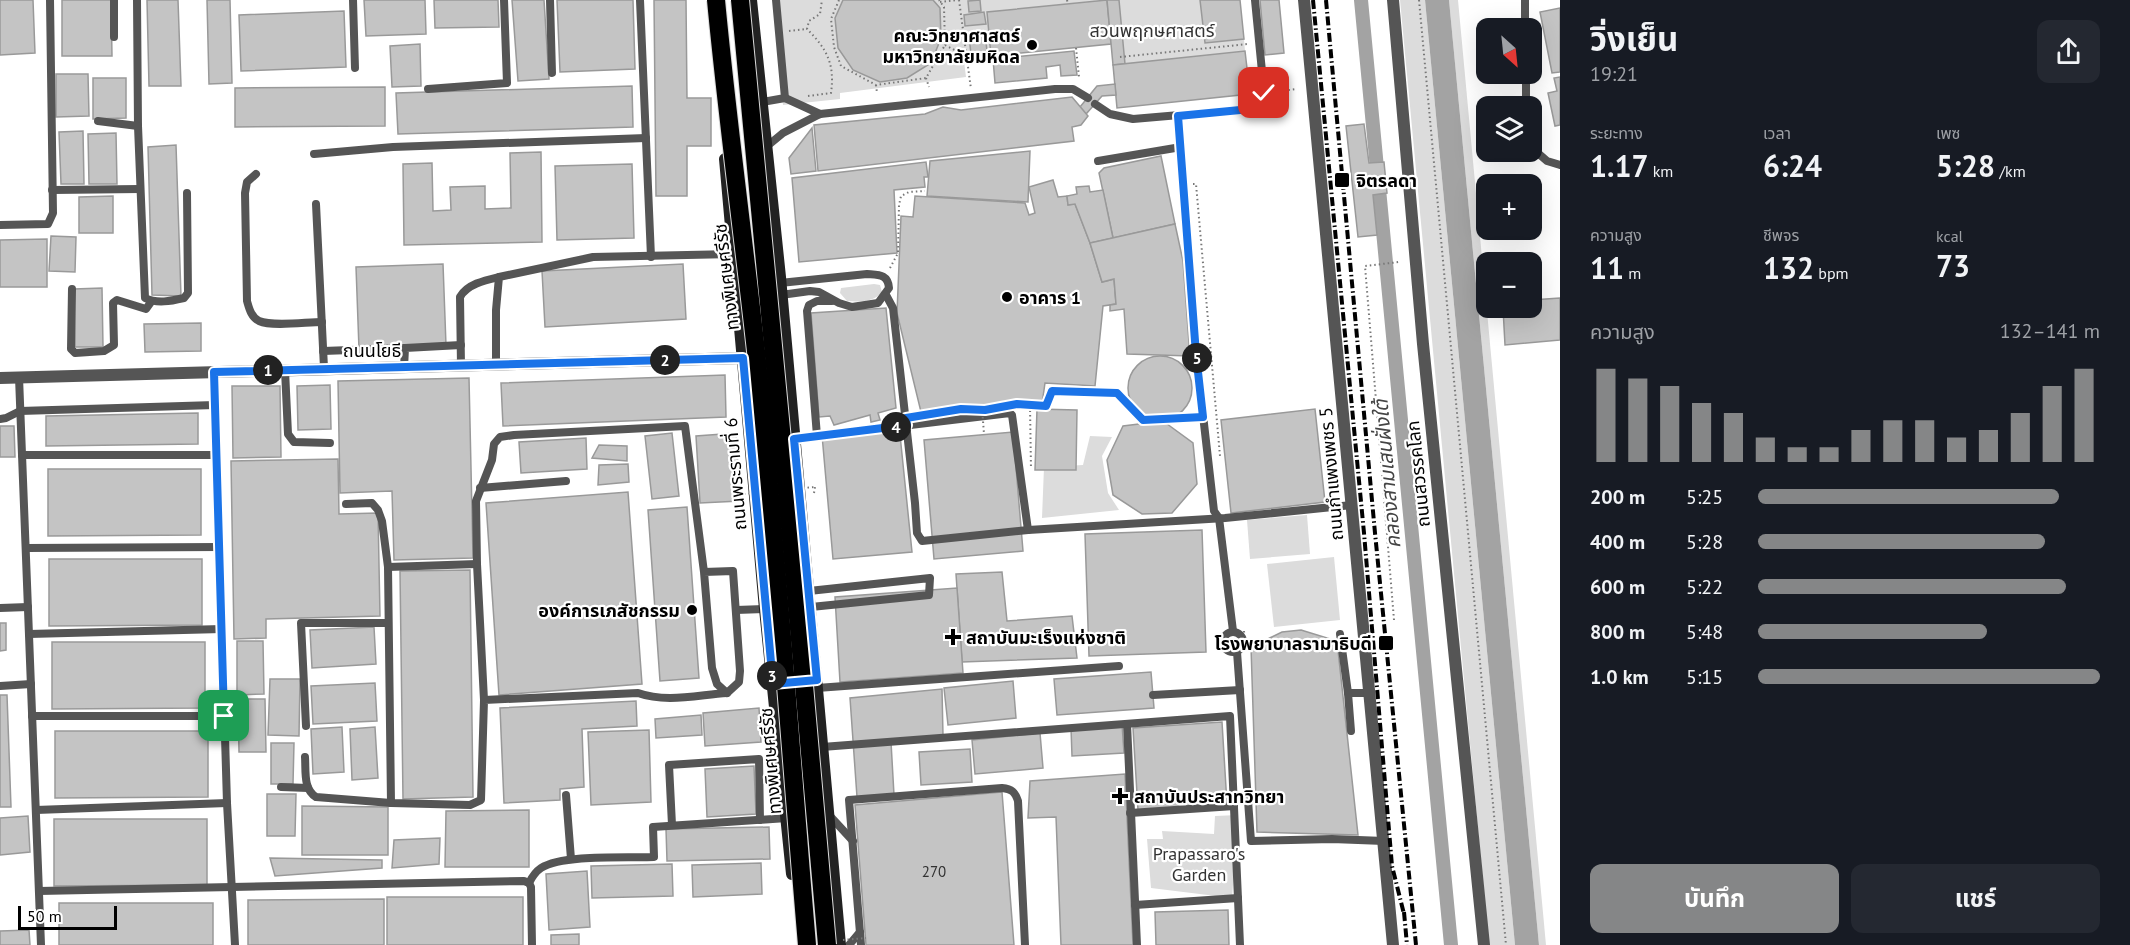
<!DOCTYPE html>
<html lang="th">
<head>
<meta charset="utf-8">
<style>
	:root { --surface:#171b24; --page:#242831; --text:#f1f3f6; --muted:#9ea1a6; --accent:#858687 }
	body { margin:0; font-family:"PT Sans","Noto Sans Thai",sans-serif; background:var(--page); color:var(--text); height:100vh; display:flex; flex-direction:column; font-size:22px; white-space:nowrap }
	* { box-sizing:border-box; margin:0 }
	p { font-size:20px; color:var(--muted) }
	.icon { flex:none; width:33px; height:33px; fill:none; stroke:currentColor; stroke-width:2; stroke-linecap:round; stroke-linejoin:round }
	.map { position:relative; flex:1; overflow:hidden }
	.sheet { display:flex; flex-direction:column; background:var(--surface); width:570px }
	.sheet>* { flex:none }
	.needle { width:39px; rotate:153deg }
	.buttons { position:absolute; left:1476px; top:18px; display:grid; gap:12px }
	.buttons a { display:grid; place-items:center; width:66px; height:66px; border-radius:12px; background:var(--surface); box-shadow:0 6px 24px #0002; font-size:30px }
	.scale { position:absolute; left:18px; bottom:15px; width:99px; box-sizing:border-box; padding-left:6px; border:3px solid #000; border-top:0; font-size:16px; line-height:21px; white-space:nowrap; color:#000; -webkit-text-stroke:4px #fff; paint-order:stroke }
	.pin { position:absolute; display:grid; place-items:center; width:51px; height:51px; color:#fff; margin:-26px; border-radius:12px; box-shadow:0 3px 9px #0006 }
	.km { position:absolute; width:30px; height:30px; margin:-15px; border-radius:50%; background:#222; color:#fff; font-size:16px; line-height:30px; text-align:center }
	.round { display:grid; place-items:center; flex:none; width:63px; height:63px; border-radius:12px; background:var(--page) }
	.head { display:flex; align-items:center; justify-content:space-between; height:102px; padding:0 30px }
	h1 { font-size:33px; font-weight:700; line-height:45px }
	.figures { display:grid; grid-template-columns:repeat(3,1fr); gap:9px; height:102px; padding:6px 30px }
	.figures div { display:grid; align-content:center }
	.figures b { font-size:30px; font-weight:700 }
	.figures small { font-size:16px; font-weight:400 }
	.figures p { font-size:16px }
	.chart { height:168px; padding:12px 30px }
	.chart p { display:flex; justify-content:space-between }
	.chart svg { width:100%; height:108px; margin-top:6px; stroke:var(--accent); stroke-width:6 }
	.cta { display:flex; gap:12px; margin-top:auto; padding:12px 30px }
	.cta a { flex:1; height:69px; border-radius:12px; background:var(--accent); color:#fff; font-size:24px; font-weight:700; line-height:69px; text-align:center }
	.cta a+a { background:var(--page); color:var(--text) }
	ul { padding:0 30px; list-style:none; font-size:20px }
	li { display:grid; grid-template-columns:96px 72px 1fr; align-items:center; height:45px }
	li i { height:15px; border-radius:8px; background:var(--accent) }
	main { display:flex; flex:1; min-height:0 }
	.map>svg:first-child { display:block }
	.green { fill:#dcdcdc }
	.water { fill:#a3a3a3 }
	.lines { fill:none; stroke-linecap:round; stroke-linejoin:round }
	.canal { stroke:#a3a3a3; stroke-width:14 }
	.building { fill:#c4c4c4; stroke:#999; stroke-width:1.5 }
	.path { stroke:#777; stroke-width:2; stroke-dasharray:1.5 3; stroke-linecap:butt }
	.service { stroke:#555; stroke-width:8 }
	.tertiary { stroke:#555; stroke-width:12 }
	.secondary { stroke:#222; stroke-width:12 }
	.rail { stroke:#000; stroke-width:4; stroke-dasharray:9 3 1.5 3; stroke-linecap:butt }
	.motorway-bridge-casing { stroke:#dbdbdb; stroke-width:20; stroke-linecap:butt }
	.path-bridge { stroke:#777; stroke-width:2; stroke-dasharray:1.5 3; stroke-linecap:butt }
	.motorway-bridge { stroke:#000; stroke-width:18 }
	.route-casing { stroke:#fff; stroke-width:12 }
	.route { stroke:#1a73e8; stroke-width:8 }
	.poi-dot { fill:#000; stroke:#fff; stroke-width:2 }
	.labels { text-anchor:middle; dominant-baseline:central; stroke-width:4.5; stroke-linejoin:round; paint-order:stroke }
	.number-label { font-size:15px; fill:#313131 }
	.park-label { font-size:18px; fill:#333; stroke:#fff }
	.poi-label { font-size:18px; font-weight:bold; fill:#000; stroke:#fff; text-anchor:start }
	.street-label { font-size:18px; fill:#000; stroke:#fff }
	.water-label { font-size:20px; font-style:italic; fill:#444; stroke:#fff }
</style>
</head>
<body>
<main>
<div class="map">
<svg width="1560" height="945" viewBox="0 0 1560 945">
	<rect width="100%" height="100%" fill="#fff"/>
	<g class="green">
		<path d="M773,0H1104L987,12L993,56L964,61L966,77L840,93V99L783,105Z"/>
		<path d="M1119,0H1200L1205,43L1244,39L1245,51L1125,64Z"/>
		<path d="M1400,0H1425L1515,945H1489Z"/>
		<path d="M1449,0H1458L1546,945H1539Z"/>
		<path d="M874,284L880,285L882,292C874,302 860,302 847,301L840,293L841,288Z"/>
		<path d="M1090,436L1112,437L1102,456L1108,493L1119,510L1042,518L1044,467L1083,465Z"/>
		<path d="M1307,515L1310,554L1250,559L1247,520Z"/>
		<path d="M1334,557L1340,620L1274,627L1267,564Z"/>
		<path d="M1238,815L1232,898L1151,888L1147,839H1163L1162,831L1214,834L1215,816Z"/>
	</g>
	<path class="water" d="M1425,0H1449L1539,945H1515Z"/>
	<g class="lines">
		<path class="canal" d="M1361,0L1451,945"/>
	</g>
	<g class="building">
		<path d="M0,0H33L35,53L0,55Z"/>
		<path d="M62,0H111L112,56H62Z"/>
		<path d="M147,0H178L181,86H149Z"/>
		<path d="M207,0H230L232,83L209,84Z"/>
		<path d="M364,0H425L426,34L366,36Z"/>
		<path d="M434,0H498L499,27L435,28Z"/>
		<path d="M512,0H544L549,79L518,81Z"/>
		<path d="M557,0H633L635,69L560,72Z"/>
		<path d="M654,0H686L687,98H711V146H687V196H656Z"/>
		<path d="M843,0H933L940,8L941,38L931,63L907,78L880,82L853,70L838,48L835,18Z"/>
		<path d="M980,0L981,11L969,12L968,1Z"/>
		<path d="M1107,0L1111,44L991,56L987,12Z"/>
		<path d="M1107,0H1119L1125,64L1113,65Z"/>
		<path d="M1200,0H1240L1244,39L1205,43Z"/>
		<path d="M1260,0H1279L1284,53L1265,55Z"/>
		<path d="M1560,8V72L1552,73L1540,12Z"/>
		<path d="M344,11L346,67L241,71L239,15Z"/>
		<path d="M984,12L986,24L965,26L964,15Z"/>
		<path d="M985,34L987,51L971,54L969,36Z"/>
		<path d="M420,44L421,86L392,87L390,46Z"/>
		<path d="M1074,51L1077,75L1061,76L1060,65L1046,67L1047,78L995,83L993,59Z"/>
		<path d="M1245,51L1250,94L1117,108L1113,65Z"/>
		<path d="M56,74H88L89,116L56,117Z"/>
		<path d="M1560,77V125L1555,126L1548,93L1557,91L1554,78Z"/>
		<path d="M93,78H126V118L93,119Z"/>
		<path d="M1115,84L1116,95L1102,96L1086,114L1080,107L1097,86Z"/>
		<path d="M632,86L633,127L398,134L396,93Z"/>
		<path d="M385,87V126L235,127V88Z"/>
		<path d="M1072,97L1088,116L1081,125L1072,127L1074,141L818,171L814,125L925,114L943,107L961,110Z"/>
		<path d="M1364,124L1369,163L1384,162L1387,193L1373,195L1377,235L1358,237L1346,126Z"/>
		<path d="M812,128L816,171L791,174L789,158Z"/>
		<path d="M83,131L84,184H61L59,132Z"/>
		<path d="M116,133L117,184H89L88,134Z"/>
		<path d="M176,145L181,296L152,295L148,147Z"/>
		<path d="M1030,151L1028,202L927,196L930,161Z"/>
		<path d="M541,152L542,242L404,245L403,164L432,163L433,211L451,210L450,187L485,186V209L511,208L510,153Z"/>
		<path d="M1161,156L1175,224L1113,238L1099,173L1104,168Z"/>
		<path d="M926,162L928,177H924L925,187L894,190L897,253L799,262L792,178Z"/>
		<path d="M632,164L634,238L557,240L555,166Z"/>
		<path d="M1053,180L1058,197L1067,196L1068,205L1075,204L1090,243L1102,282L1114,279L1116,304L1103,306L1095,386L1045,383L1042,404L1016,401L988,409L974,407L921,412L897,313L901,216L913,217L915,196L1025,203L1029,215L1035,213L1029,187Z"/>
		<path d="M1089,186L1090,192L1103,190L1113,238L1090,243L1075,204L1068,205L1067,196L1077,194L1076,187Z"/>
		<path d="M113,196V233H79V197Z"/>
		<path d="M1175,224L1183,261L1190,356L1127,354L1124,309L1110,311V305L1116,304L1114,279L1102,282L1090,243Z"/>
		<path d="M51,236L76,237L75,272L49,271Z"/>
		<path d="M47,239V287H0V240Z"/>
		<path d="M443,264L446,345L359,349L356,267Z"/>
		<path d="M683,264L686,319L545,327L542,271Z"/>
		<path d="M102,288L103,347H75L74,289Z"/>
		<path d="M1560,298V340L1505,345L1503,308H1532V300Z"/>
		<path d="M886,308L896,408L878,413L880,420L871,422L870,415L834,425L830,416L819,417L811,313Z"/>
		<path d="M201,323V351L145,352L144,324Z"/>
		<circle cx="1160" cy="388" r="32"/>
		<path d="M725,375L726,417L503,426L501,383Z"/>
		<path d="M469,378L473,558L394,560L392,491L340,493L338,381Z"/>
		<path d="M330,385L331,429L298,430L297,386Z"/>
		<path d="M232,386H280L281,457L233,458Z"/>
		<path d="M1037,409L1077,410L1076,470H1035Z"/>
		<path d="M1315,409L1325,502L1231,513L1221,420Z"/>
		<path d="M198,413V444L46,446V416Z"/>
		<path d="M1163,421L1193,443L1197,484L1172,513L1142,514L1113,495L1107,460L1123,426Z"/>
		<path d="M899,425L912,552L833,559L822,435Z"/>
		<path d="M0,426H14L15,457H0Z"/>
		<path d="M1013,432L1023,551L934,559L924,440Z"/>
		<path d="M672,433L679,496L652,499L645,436Z"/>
		<path d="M736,433L740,501L700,503L696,436Z"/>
		<path d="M586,438L587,469L521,473L519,442Z"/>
		<path d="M599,445L627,446V461L592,458Z"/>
		<path d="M338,459L339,514L378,513L380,616L266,619V638L234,639L231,461Z"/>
		<path d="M628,464L629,482L598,485L599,465Z"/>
		<path d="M48,469H201V535L48,536Z"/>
		<path d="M628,492L642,684L499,695L486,503Z"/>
		<path d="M687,507L699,678L660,681L648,510Z"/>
		<path d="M1202,530L1206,652L1089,656L1085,534Z"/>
		<path d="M49,559H202V625L49,626Z"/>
		<path d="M470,570L473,797L403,799L400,571Z"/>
		<path d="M1002,572L1007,621L1072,616L1077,658L962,662L956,574Z"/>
		<path d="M957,588L963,673L840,682L835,597Z"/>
		<path d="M0,623H6V650L0,651Z"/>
		<path d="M374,627L376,664L312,668L310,630Z"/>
		<path d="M1301,630L1337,641L1358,835L1257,832L1251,647L1282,632Z"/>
		<path d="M237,641H263L264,694L237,695Z"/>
		<path d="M52,642H205V708L52,709Z"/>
		<path d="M1151,672L1154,708L1057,715L1054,679Z"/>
		<path d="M270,679H300L299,736L268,735Z"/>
		<path d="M1013,681L1016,718L948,725L944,688Z"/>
		<path d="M375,683L377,721L313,724L311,686Z"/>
		<path d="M942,689L943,736L891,742L894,795L857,797L850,698Z"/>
		<path d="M0,695H7L11,807H0Z"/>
		<path d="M238,699H265L266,752H239Z"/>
		<path d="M636,701L637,726L582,729L584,787L560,789V800L504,803L500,708Z"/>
		<path d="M759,708L761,742L705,746L703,713Z"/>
		<path d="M701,715L702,735L656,738L655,719Z"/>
		<path d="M1222,722L1227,804L1138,810L1133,728Z"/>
		<path d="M1122,724L1124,753L1072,756L1071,728Z"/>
		<path d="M342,727L344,772L313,774L311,729Z"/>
		<path d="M375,727L378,778L352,780L350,729Z"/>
		<path d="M649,730L651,802L591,805L588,732Z"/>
		<path d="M55,731H208V797L55,798Z"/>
		<path d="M1040,733L1043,768L975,774L972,740Z"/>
		<path d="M271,743H294L293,784H271Z"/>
		<path d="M970,749L972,782L921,785L919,752Z"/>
		<path d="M754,766L756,814L707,817L705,769Z"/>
		<path d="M1125,774L1133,945H1061L1056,817L1028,818L1030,781Z"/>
		<path d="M1002,792L1014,945H866L855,805Z"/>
		<path d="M267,794H296L295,836H267Z"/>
		<path d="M302,806L388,807V855H302Z"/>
		<path d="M529,810V867H445L446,811Z"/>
		<path d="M28,816L30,852L0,855V818Z"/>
		<path d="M54,819H207V885L54,886Z"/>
		<path d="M769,827L770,859L667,861L666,829Z"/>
		<path d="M440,838L439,864L392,868L394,840Z"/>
		<path d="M270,858L382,860V868L275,876Z"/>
		<path d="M761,863L762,894L693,897L692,865Z"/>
		<path d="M672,864L673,896L592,898L591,866Z"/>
		<path d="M587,871L590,927L549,930L546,874Z"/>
		<rect x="387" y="897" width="136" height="48"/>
		<path d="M384,899V945H248V900Z"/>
		<rect x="59" y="903" width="154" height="42"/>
		<path d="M1228,910L1229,945H1156L1155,912Z"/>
		<path d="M29,930L30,945H0V931Z"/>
		<path d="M579,934V945H551V935Z"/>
	</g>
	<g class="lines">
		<g class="path">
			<path d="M839,0L831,19L834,47L841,66L876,85L926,78L945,45L944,7L939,0"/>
			<path d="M959,0L971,89"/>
			<path d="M1067,0L1068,4"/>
			<path d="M1419,0L1506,945"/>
			<path d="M940,2L958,0"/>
			<path d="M789,31L807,29"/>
			<path d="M945,45L966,56"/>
			<path d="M1076,48L1079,77"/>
			<path d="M1120,57L1248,44"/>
			<path d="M926,78L929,87"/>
			<path d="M876,85L877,93"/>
			<path d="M1275,92L1296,89"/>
			<path d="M808,96L831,93C835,64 827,49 807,29L809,21L820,14L822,0"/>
			<path d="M1193,184H1196L1220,456"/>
			<path d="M890,268L898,253L899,205L901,196L909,192L925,191"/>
			<path d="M1016,404L1046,406L1052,391L1117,393L1143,420L1193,418"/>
			<path d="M1030,406L1031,469"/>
			<path d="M814,493L815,487"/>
			<path d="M1394,620L1365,266L1399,262"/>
			<path d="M1244,631L1245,644"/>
		</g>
		<g class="service">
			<path d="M137,0L138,126L145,298C157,304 171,301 184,298L188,293L187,193"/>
			<path d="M353,0L355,68"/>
			<path d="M550,0L552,73"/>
			<path d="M640,0L651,257"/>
			<path d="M1525,0V28"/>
			<path d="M114,37V0"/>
			<path d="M1526,74V106"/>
			<path d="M428,89L507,83L504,0"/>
			<path d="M785,98L820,114"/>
			<path d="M762,102L785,98L776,0"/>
			<path d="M1095,104L1110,114L1133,119L1261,108L1265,102L1255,0"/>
			<path d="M1178,116L1196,354L1214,511L1219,518L1233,631"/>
			<path d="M98,121L138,126"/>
			<path d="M766,147L783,133L820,114L1055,89H1073L1088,98"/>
			<path d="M1532,148L1547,161L1560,165"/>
			<path d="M314,154L393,147L646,138"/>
			<path d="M1098,161L1181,147"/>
			<path d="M256,174L247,182L245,193L247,301C249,308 251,317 259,321C273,327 306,322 322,322"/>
			<path d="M52,190L140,189"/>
			<path d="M316,204L324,368"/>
			<path d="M0,225L48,224L53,213L50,0"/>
			<path d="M780,283L867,274C879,275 888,274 889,288L878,303L852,307L839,303L819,292L810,291L781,295"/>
			<path d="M72,289L71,349L75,353L104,351L114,345L113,303L117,300L146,309L151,302"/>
			<path d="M886,295L893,308L915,503L917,533L922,541L1028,530L1225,518L1352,505"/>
			<path d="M323,351L405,348"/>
			<path d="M496,365V310L499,277L593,257L734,254"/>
			<path d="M461,366L460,297C467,284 486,280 499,277"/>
			<path d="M404,368L405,348L461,345"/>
			<path d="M285,370L288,434L294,442L330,443"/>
			<path d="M214,372L227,803L235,945"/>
			<path d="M19,377L41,945"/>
			<path d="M0,419L6,418L20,411L215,405"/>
			<path d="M817,436L807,311L809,305L817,301H832"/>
			<path d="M794,439L1010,413L1012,415L1028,530"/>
			<path d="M22,455H217"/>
			<path d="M480,488L566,481"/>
			<path d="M346,504L372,503L378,510L382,521L388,567L391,803L470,805L481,800L484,700L638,693C666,703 697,695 727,693"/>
			<path d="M26,548L220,547"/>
			<path d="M388,567L477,564"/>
			<path d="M809,591L930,578L929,595L811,607"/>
			<path d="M0,608L28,607"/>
			<path d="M736,610L765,609"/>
			<circle cx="1233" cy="642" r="10"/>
			<path d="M29,634L222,629"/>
			<path d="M1340,634L1348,693"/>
			<path d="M1237,652L1251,841L1332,839L1384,841"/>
			<path d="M0,686L31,684"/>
			<path d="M817,688L1119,666"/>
			<path d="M1153,695L1240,690"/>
			<path d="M484,700L477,564L476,501L492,460L494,444L500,437L514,435L685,426L704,572L733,571L740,671L739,682L727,693L717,684L712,668L704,572"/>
			<path d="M32,716H224"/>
			<path d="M1127,724L1137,945"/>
			<path d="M306,726L301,623H388"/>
			<path d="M1351,731L1348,693H1370"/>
			<path d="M822,747L1230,716L1240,945"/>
			<path d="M305,757C306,771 303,789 316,797L391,803"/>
			<path d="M281,787L308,788"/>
			<path d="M566,795L571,859"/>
			<path d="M36,810L227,803"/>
			<path d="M1130,813L1234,806"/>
			<path d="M829,815L853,841"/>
			<path d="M672,825L669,765L759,759L760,820"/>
			<path d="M529,883C532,877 535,872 541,868C563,854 626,858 654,857L653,827L787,818"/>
			<path d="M39,891L524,881L529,883L531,887L532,945"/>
			<path d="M1135,905L1238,898"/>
			<path d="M849,945L860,932"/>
			<path d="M861,945L849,800L1002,788C1012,789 1015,792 1018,801L1025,945"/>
		</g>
		<g class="tertiary">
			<path d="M1304,0L1393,945"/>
			<path d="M1393,0L1423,344L1484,945"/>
			<path d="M0,378L743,358"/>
		</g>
		<g class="secondary">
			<path d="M751,0L780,277L840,945"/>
			<path d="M725,159L765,609L792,874"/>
		</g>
		<g class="rail">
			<path d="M1313,0L1364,533L1392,866L1404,914"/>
			<path d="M1326,0L1375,533L1416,945"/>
			<path d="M1404,912L1407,945"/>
		</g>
		<g class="motorway-bridge-casing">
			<g id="motorway-bridge">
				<path d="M716,0C727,117 743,234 756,351C777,548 790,747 807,945"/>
				<path d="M740,0L786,482L827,945"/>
			</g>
		</g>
		<g class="path-bridge">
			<path d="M982,408L984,434"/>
			<path d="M797,436C830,432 863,430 895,424C918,419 961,402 982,412"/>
			<path d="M803,488L815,487"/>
			<path d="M744,494L756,493"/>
			<path d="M843,940L866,938"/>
		</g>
		<use href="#motorway-bridge" class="motorway-bridge"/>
	</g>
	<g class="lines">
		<g class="route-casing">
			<path id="route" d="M224,716L214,372L743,358L773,684L817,680L794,439L907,425L906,418L961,409L985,410L1017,404L1046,406L1052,391L1117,393L1143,420L1203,417L1196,354L1178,116L1261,108L1265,102L1264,93"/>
		</g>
		<use href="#route" class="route"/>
	</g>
	<g class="poi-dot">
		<circle cx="1032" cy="45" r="6"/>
		<rect x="1334" y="172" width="16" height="16" rx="3"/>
		<circle cx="1007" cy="297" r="6"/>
		<circle cx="692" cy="610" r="6"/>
		<path d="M950 628h6v6h6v6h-6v6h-6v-6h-6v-6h6z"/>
		<rect x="1378" y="635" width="16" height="16" rx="3"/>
		<path d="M1117 787h6v6h6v6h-6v6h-6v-6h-6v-6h6z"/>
	</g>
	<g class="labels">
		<g class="number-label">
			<text x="934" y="871">270</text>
		</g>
		<g class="park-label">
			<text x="1152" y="30">สวนพฤกษศาสตร์</text>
			<text x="1199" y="853">Prapassaro's<tspan x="1199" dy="21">Garden</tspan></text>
		</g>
		<g class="poi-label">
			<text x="1020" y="35" text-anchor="end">คณะวิทยาศาสตร์<tspan x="1020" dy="21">มหาวิทยาลัยมหิดล</tspan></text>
			<text x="1356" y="180">จิตรลดา</text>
			<text x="1019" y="297">อาคาร 1</text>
			<text x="680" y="610" text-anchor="end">องค์การเภสัชกรรม</text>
			<text x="966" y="637">สถาบันมะเร็งแห่งชาติ</text>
			<text x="1372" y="643" text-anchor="end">โรงพยาบาลรามาธิบดี</text>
			<text x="1134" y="796">สถาบันประสาทวิทยา</text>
		</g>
		<g class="street-label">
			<text transform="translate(726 277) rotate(-97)">ทางพิเศษศรีรัช</text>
			<text x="372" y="350">ถนนโยธี</text>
			<text transform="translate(735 474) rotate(-95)">ถนนพระรามที่ 6</text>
			<text transform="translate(1331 474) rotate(-95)">ถนนกำแพงเพชร 5</text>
			<text transform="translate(1418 474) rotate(-96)">ถนนสวรรคโลก</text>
			<text transform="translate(770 761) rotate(-95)">ทางพิเศษศรีรัช</text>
		</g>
		<g class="water-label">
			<text transform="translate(1387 474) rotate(-95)">คลองสามเสนฝั่งใต้</text>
		</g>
	</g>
</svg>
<div class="buttons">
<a><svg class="needle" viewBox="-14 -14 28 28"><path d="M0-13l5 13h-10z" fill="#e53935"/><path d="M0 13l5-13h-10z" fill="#9ea1a6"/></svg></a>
<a><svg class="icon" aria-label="layers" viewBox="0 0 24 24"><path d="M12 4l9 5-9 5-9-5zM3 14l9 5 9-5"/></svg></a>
<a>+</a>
<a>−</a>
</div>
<div class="scale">50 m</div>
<div class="pin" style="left:224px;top:716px;background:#1e9e55"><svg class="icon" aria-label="arrive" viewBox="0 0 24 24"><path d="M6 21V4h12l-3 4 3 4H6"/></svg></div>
<div class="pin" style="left:1264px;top:93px;background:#d93025"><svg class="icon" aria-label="check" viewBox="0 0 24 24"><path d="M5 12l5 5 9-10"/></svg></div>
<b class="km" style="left:268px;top:370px">1</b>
<b class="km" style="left:665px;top:360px">2</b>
<b class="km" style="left:772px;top:676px">3</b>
<b class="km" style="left:896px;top:427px">4</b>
<b class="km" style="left:1197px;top:358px">5</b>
</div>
<section class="sheet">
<div class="head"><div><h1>วิ่งเย็น</h1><p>19:21</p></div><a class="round"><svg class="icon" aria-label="share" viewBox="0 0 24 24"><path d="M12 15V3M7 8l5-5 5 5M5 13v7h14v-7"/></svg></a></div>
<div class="figures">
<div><p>ระยะทาง</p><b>1.17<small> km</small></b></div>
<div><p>เวลา</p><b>6:24</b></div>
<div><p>เพซ</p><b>5:28<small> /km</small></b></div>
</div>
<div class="figures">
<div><p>ความสูง</p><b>11<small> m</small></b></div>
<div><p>ชีพจร</p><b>132<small> bpm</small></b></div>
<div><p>kcal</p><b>73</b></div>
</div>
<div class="chart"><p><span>ความสูง</span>132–141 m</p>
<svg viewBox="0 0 160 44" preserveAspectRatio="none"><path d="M5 44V6M15 44V10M25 44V13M35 44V20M45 44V24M55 44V34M65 44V38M75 44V38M85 44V31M95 44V27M105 44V27M115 44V34M125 44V31M135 44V24M145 44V13M155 44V6"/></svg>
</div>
<ul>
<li><b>200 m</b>5:25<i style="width:88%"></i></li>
<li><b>400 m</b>5:28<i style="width:84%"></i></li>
<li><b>600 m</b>5:22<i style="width:90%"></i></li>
<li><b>800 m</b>5:48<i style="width:67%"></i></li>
<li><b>1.0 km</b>5:15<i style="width:100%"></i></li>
</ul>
<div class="cta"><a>บันทึก</a><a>แชร์</a></div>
</section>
</main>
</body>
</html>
